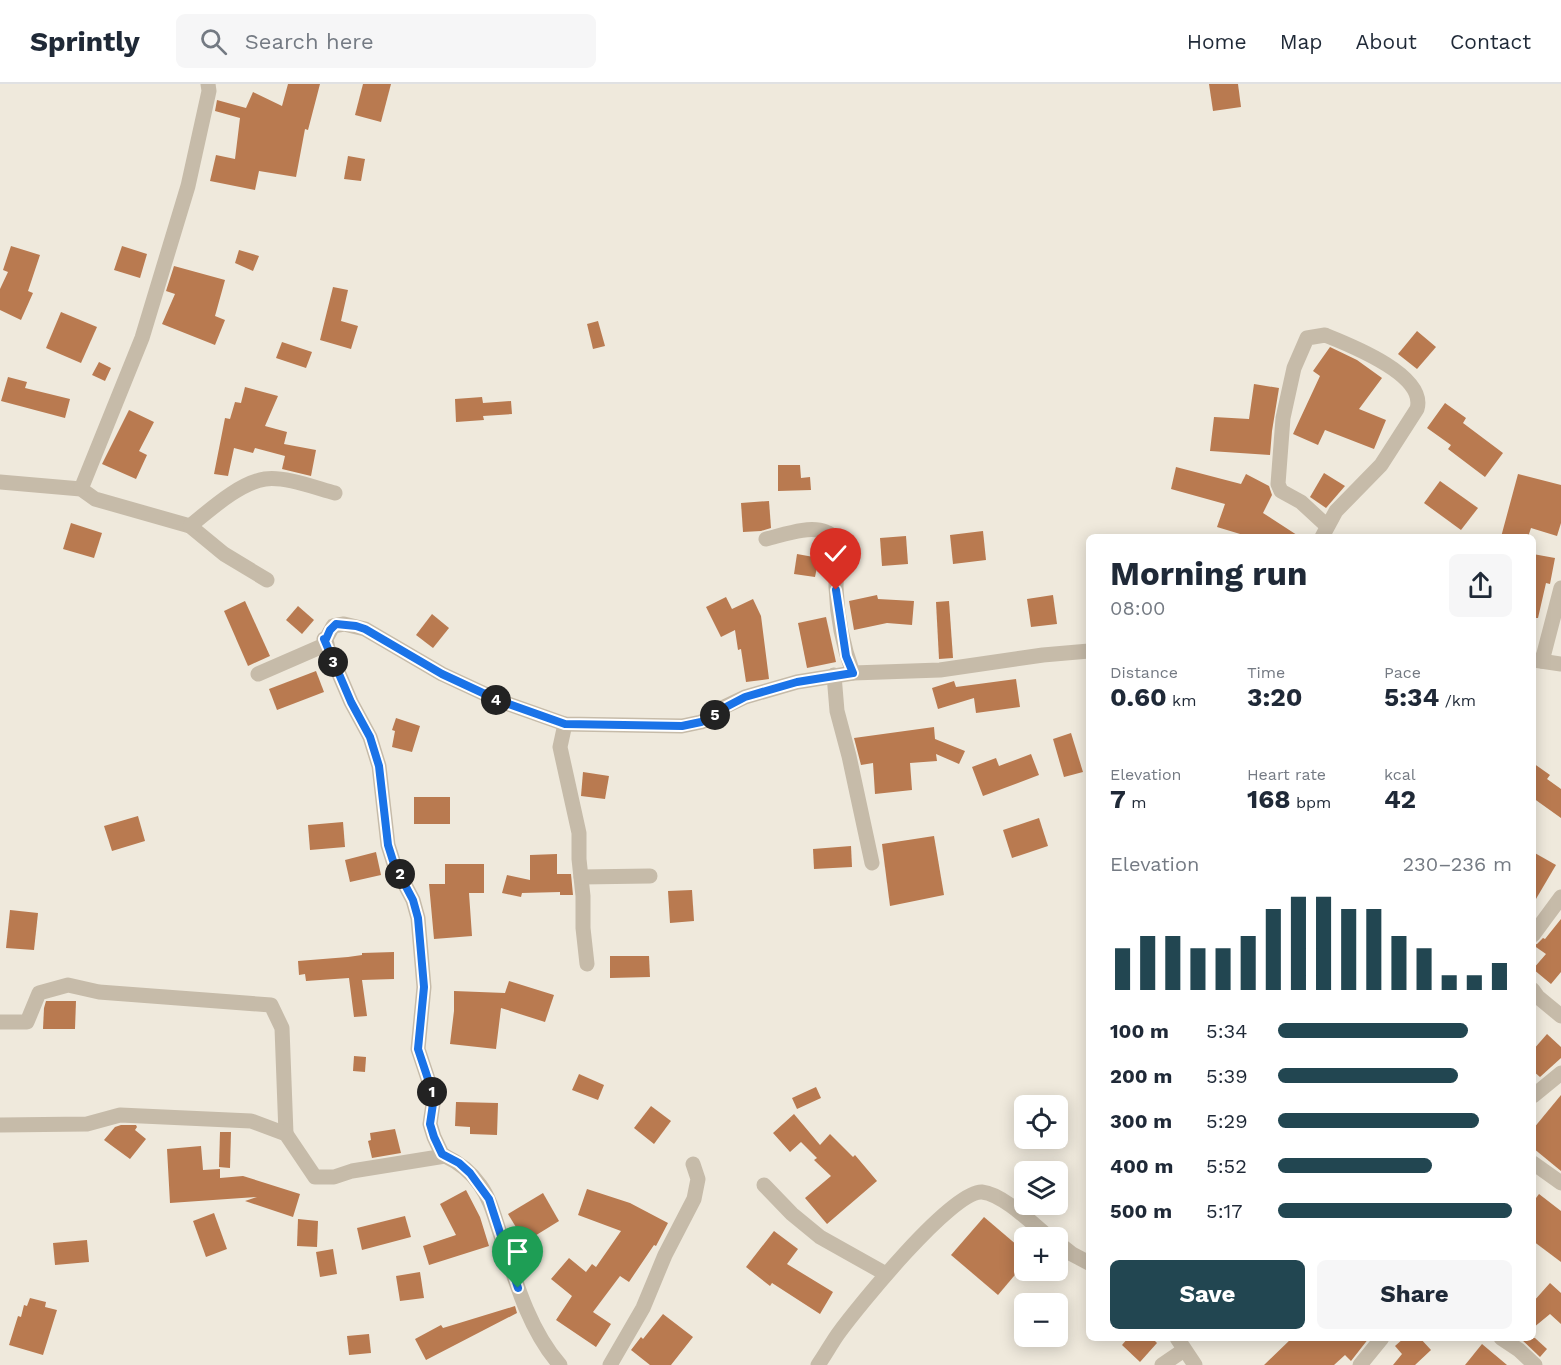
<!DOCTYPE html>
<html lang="en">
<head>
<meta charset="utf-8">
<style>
	:root { --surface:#fff; --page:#f6f6f7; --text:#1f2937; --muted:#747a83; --line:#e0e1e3; --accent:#224651 }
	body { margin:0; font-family:"Work Sans",sans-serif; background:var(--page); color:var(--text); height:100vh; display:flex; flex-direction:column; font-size:22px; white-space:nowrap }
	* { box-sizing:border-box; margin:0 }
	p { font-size:20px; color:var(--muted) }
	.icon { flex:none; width:33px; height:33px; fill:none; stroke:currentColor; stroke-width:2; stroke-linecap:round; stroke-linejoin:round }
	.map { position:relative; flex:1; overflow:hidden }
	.panel { position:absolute; left:1086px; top:450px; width:450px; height:807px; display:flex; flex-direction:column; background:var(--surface); border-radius:9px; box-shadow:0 3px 15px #0003 }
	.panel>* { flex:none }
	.fabs { position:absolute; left:1014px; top:1011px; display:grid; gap:12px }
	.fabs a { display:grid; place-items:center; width:54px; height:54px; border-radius:9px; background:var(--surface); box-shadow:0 3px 15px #0003; font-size:30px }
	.pin { position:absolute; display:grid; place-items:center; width:51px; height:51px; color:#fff; margin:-62px -26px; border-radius:50% 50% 50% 0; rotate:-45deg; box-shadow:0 0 6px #0007 }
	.pin .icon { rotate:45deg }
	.km { position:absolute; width:30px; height:30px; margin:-15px; border-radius:50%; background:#222; color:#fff; font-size:16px; line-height:30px; text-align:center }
	.round { display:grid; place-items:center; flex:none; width:63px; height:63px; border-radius:9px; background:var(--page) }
	.overview { display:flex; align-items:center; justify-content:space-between; height:102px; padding:0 24px }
	h1 { font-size:33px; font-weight:700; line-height:45px }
	.metrics { display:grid; grid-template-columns:repeat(3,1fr); gap:9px; height:102px; padding:6px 24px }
	.metrics div { display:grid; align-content:center }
	.metrics b { font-size:26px; font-weight:700 }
	.metrics small { font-size:16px; font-weight:400 }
	.metrics p { font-size:16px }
	.chart { height:168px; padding:12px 24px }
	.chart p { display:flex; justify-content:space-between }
	.chart svg { width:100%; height:108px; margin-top:6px; stroke:var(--accent); stroke-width:6 }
	.primary-button { display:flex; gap:12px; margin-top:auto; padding:12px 24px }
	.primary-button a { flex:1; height:69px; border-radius:9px; background:var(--accent); color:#fff; font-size:24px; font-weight:700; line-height:69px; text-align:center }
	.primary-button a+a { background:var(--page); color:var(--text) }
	ul { padding:0 24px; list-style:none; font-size:20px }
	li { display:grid; grid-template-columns:96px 72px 1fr; align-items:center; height:45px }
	li i { height:15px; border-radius:8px; background:var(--accent) }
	header { display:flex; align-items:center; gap:36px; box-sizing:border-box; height:84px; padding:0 30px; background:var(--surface); border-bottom:2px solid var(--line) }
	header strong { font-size:28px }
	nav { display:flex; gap:33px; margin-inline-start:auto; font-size:21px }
	.search { width:420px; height:54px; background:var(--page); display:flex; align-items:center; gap:15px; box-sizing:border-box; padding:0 21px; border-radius:9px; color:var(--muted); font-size:22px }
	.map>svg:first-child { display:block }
	.building { fill:#b97a50 }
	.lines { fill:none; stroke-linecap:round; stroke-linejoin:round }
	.minor { stroke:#c6bba9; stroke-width:15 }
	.route-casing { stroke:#fff; stroke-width:12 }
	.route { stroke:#1a73e8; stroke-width:8 }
</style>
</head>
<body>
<header>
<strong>Sprintly</strong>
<div class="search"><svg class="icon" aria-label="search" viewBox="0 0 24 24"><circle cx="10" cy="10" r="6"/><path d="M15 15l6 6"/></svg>Search here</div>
<nav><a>Home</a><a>Map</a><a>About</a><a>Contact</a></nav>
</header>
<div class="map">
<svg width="1561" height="1281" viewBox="0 0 1561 1281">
	<rect width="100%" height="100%" fill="#efe9dc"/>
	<g class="building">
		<path d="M288,0H320L308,46L305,45L296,93L259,87L255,106L210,97L216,71L235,75L240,34L215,27L217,16L246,24L253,8L282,22Z"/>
		<path d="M363,0H391L381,38L355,31Z"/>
		<path d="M1209,0H1238L1241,23L1213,27Z"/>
		<path d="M348,72L365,75L361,97L344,95Z"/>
		<path d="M11,162L40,171L28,207L33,209L21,236L0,226V205L8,188L3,186Z"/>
		<path d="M122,162L147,170L140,194L114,186Z"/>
		<path d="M239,166L259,172L253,187L235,179Z"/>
		<path d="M174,182L225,196L215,232L225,236L215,261L162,240L175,210L166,207Z"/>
		<path d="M333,203L348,206L341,237L358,242L351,265L320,256Z"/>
		<path d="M61,228L97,243L81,279L46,264Z"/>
		<path d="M598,237L605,262L593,265L587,240Z"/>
		<path d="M1417,247L1436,263L1417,285L1398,270Z"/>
		<path d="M282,258L312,268L306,284L276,274Z"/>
		<path d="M1330,263L1357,276L1382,294L1359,325L1386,336L1374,365L1325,346L1318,361L1293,350L1320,292L1313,287Z"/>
		<path d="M99,278L111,284L105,297L92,291Z"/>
		<path d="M8,293L27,298L25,304L70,315L65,334L1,317Z"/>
		<path d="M1254,300L1279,304L1272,347L1270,371L1210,367L1214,333L1249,335Z"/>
		<path d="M245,303L278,312L265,342L287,348L284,360L316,366L311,392L282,385L285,372L255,364L253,369L234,364L228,392L214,390L225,334L230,335L235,318L241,319Z"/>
		<path d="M482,313L483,319L511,317L512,330L483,332L484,336L456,338L455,315Z"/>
		<path d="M1445,319L1466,334L1463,339L1503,369L1485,393L1448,365L1451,361L1427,344Z"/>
		<path d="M129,326L154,338L139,367L147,371L136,395L102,380Z"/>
		<path d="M778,381H800L801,394L810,393L811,406L778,407Z"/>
		<path d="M1176,383L1241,400L1246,390L1269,402L1272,411L1263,429L1300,453H1250L1217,443L1225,420L1171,405Z"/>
		<path d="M1324,389L1345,402L1326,424L1310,413Z"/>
		<path d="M1518,390L1561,401V439L1557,452L1531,444L1528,453H1501Z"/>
		<path d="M1440,397L1478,424L1461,446L1424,419Z"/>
		<path d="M769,417L771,444L761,447L743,448L741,419Z"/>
		<path d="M71,439L102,449L94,474L63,465Z"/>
		<path d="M983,447L986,476L953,480L950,451Z"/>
		<path d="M906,452L908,480L882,482L880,454Z"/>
		<path d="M797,470L819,474L815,493L794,490Z"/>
		<path d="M1533,470L1555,474L1550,500L1546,499L1538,534H1533Z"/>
		<path d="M877,511L878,515L914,517L912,541L887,539L854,546L849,517Z"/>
		<path d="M1053,511L1057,540L1031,543L1027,515Z"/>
		<path d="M726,513L732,525L753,515L761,532L769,595L746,598L741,565L738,566L735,546L721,553L706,523Z"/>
		<path d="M245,517L270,572L248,582L224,527Z"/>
		<path d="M949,517L953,574L939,575L936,518Z"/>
		<path d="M298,522L314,536L302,550L286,536Z"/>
		<path d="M432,530L449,544L433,564L416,551Z"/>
		<path d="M826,533L836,578L807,584L798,539Z"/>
		<path d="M316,587L324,608L277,626L269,605Z"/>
		<path d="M1016,595L1020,623L976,629L974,614L938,625L932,604L954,597L956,603Z"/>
		<path d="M396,634L420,642L412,668L392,663L395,647L392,646Z"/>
		<path d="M934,643L935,655L965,667L959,680L936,670L937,677L910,679L912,706L875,710L873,679L861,681L854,654Z"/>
		<path d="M1071,649L1083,688L1064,693L1053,655Z"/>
		<path d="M1031,670L1039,691L983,712L972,683L996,674L999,682Z"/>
		<path d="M1533,679L1550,691L1547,695L1561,705V734L1533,714Z"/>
		<path d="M583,688L609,692L605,715L581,712Z"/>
		<rect x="414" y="713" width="36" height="27"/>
		<path d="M138,732L145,757L112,767L104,742Z"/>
		<path d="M1039,734L1048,762L1012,774L1003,746Z"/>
		<path d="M343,738L345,763L310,766L308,741Z"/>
		<path d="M934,752L944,811L890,822L882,760Z"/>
		<path d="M851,762L852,783L814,785L813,765Z"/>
		<path d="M376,768L381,791L350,798L345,776Z"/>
		<path d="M1533,768L1556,781L1533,820Z"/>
		<path d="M557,770V790H571L573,811H560V808L522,809L521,813L502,809L507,791L530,796V771Z"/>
		<path d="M445,780H484V809H469L472,852L434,855L429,800H445Z"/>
		<path d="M692,806L694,837L670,839L668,807Z"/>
		<path d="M10,826L38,829L34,866L6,864Z"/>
		<path d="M1561,835V888L1551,900L1533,885L1546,870L1533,861L1537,860L1543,854L1545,855Z"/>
		<path d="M394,868V895L362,896L367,932L354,933L349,894L306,897L305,890L299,891L298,877L348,873L362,871V869Z"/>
		<path d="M610,872H649L650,893L610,894Z"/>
		<path d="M509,897L554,911L545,938L501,924L496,965L450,960L454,927V907L505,909Z"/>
		<path d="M46,917H76L75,945H43L44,924Z"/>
		<path d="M1547,950L1561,963V974L1540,993L1533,987V966Z"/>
		<path d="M354,972L366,973L365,988L353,987Z"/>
		<path d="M579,990L604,1001L598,1016L572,1006Z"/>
		<path d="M816,1003L821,1014L797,1025L792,1014Z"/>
		<path d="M1561,1011V1087L1533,1064V1045Z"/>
		<path d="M456,1018L498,1019L497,1051L470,1050V1043L455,1042Z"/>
		<path d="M651,1022L671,1037L654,1060L634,1044Z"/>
		<path d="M794,1030L820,1061L830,1050L853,1073L855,1071L877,1097L827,1140L805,1114L831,1092L814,1076L817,1074L801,1058L790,1068L773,1049Z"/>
		<path d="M121,1041H136L137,1043L135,1046L146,1055L130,1075L104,1056L115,1043Z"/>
		<path d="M395,1045L401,1069L372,1074L368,1057L371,1056L370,1049Z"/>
		<path d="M220,1048H231L230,1084L219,1083Z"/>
		<path d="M201,1062L203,1086L220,1085V1094L243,1092L300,1110L293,1133L245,1117L257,1113L170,1119L167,1065Z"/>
		<path d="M587,1105L630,1119L668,1139L656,1162L654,1161L629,1198L620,1192L593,1228L611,1240L596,1263L556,1236L572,1212L551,1195L569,1174L586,1188L592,1180L596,1183L621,1147L578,1131Z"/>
		<path d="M466,1106L480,1133L489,1162L429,1181L423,1162L456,1151L440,1120Z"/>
		<path d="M543,1109L559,1137L525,1158L508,1130Z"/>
		<path d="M1539,1110L1561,1127V1178L1533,1157V1118Z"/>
		<path d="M214,1129L227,1165L206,1173L193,1137Z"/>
		<path d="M405,1132L411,1153L362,1166L357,1144Z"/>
		<path d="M984,1133L1024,1167V1180L998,1211L951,1171Z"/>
		<path d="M298,1135L318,1137L317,1163L297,1162Z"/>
		<path d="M774,1147L798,1165L787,1180L833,1208L820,1230L772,1199L770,1202L746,1183Z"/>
		<path d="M87,1156L89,1178L55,1181L53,1159Z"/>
		<path d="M333,1165L337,1190L320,1193L316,1168Z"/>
		<path d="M420,1188L424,1214L400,1217L396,1192Z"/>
		<path d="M1550,1199L1561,1209V1240L1550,1230L1533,1244V1218Z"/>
		<path d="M30,1214L46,1218L45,1223L57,1226L43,1271L9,1261L18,1232L21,1233L24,1221L27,1222Z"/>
		<path d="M515,1222L517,1229L426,1276L415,1255L441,1241L443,1244Z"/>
		<path d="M663,1230L693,1253L671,1281H650L631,1266L641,1253L643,1255Z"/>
		<path d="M369,1250L371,1269L349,1271L347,1252Z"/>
		<path d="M1128,1254H1152L1157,1259L1140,1278L1122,1261Z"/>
		<path d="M1292,1254H1369L1351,1277L1345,1271L1334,1281H1264Z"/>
		<path d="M1404,1254H1420L1431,1266L1415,1281H1393L1402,1270L1395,1262Z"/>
		<path d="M1520,1254H1535L1547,1265L1540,1273Z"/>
		<path d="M1482,1260L1507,1281H1465Z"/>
	</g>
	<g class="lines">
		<g class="minor">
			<path d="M0,398L81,405L95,415L190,442L224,470L267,496"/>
			<path d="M81,405L142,254L188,102L209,7L208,0"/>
			<path d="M190,442C210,426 239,399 265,395C285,392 316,404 335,409"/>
			<path d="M1322,453L1336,427L1381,381L1417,325C1427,291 1350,261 1325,251L1307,254L1294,284L1283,334L1278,400L1281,407L1301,418L1327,442"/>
			<path d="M766,455C783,451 809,441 826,448C832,450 836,455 837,462C839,474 836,490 836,503C837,532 843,562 853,589"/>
			<path d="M1534,576L1561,580"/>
			<path d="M1542,577L1561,504"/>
			<path d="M258,590L327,560"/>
			<path d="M834,591L837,627L849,672L872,779"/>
			<path d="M565,640L560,663L579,749V775L583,812V844L587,880"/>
			<path d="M581,793L650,792"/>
			<path d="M1533,851L1561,813"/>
			<path d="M1533,906L1538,913L1561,932"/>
			<path d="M0,938H27L39,909L68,901L99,908L271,921L282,944L286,1050"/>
			<path d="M1533,1012L1561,989"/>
			<path d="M1,1041L87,1040L120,1031L251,1037L286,1050L315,1093H334L352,1087L445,1072C460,1079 471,1088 480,1101C491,1116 495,1135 501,1152C515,1196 529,1246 560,1281"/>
			<path d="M445,1072L442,1070L434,1053L430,1040L434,1013L418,965L424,903L418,834L413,816L394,780L388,761L379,682L370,653L351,618L324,555H326L333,542L344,540L365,545L442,590L500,617L565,640L682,642L701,638L713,633L724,623L745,613L797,598L853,589L940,586L1043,571L1089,567"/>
			<path d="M1533,1079L1561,1099"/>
			<path d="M764,1101L792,1130L820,1153L886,1190"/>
			<path d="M1058,1159L1072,1170L1089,1179"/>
			<path d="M1177,1254L1195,1281"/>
			<path d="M1501,1254L1519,1266L1535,1281"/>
			<path d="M610,1281L643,1224L665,1171L694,1115L698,1095L693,1080"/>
			<path d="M818,1281C825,1271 831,1260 838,1250C857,1224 952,1106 982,1108C1003,1110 1034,1141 1050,1154"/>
			<path d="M1162,1281L1184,1266"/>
			<path d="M1360,1281L1382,1254"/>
		</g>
	</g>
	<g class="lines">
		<g class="route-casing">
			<path id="route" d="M518,1204L489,1115L470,1089L459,1079L442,1070L434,1053L430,1040L434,1013L418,965L424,903L418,834L413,816L394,780L388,761L379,682L370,653L351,618L324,555H326L330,546L336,540L356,542L365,545L442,590L500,617L565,640L682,642L701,638L713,633L724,624L745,613L797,598L853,589L846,572L836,506"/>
		</g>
		<use href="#route" class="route"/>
	</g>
</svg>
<div class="fabs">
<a><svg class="icon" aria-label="locate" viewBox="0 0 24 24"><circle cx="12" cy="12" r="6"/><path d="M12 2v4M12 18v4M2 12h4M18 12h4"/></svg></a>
<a><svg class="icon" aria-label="layers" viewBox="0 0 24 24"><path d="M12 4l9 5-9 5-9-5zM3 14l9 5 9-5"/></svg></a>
<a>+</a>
<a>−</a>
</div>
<div class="pin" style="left:518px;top:1204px;background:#1e9e55"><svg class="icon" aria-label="arrive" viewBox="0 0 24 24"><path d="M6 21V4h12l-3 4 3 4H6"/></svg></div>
<div class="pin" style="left:836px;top:506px;background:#d93025"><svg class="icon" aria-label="check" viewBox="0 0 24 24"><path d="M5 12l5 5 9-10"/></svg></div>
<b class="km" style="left:432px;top:1008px">1</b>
<b class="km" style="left:400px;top:790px">2</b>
<b class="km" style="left:333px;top:578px">3</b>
<b class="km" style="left:496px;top:616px">4</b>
<b class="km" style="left:715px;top:631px">5</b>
<section class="panel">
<div class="overview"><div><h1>Morning run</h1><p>08:00</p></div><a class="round"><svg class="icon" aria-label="share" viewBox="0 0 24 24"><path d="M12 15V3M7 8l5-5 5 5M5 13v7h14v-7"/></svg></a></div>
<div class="metrics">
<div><p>Distance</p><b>0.60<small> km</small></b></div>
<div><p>Time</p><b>3:20</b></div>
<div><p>Pace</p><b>5:34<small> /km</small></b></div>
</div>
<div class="metrics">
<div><p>Elevation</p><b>7<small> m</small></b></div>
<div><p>Heart rate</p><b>168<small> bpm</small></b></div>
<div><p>kcal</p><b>42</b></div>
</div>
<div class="chart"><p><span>Elevation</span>230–236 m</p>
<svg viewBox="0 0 160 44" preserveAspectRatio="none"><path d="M5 44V27M15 44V22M25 44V22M35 44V27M45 44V27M55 44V22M65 44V11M75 44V6M85 44V6M95 44V11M105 44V11M115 44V22M125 44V27M135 44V38M145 44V38M155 44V33"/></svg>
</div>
<ul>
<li><b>100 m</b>5:34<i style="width:81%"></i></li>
<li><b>200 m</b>5:39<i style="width:77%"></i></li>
<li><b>300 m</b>5:29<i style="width:86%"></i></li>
<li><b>400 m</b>5:52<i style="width:66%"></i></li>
<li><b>500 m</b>5:17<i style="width:100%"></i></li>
</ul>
<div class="primary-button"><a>Save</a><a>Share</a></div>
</section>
</div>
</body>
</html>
